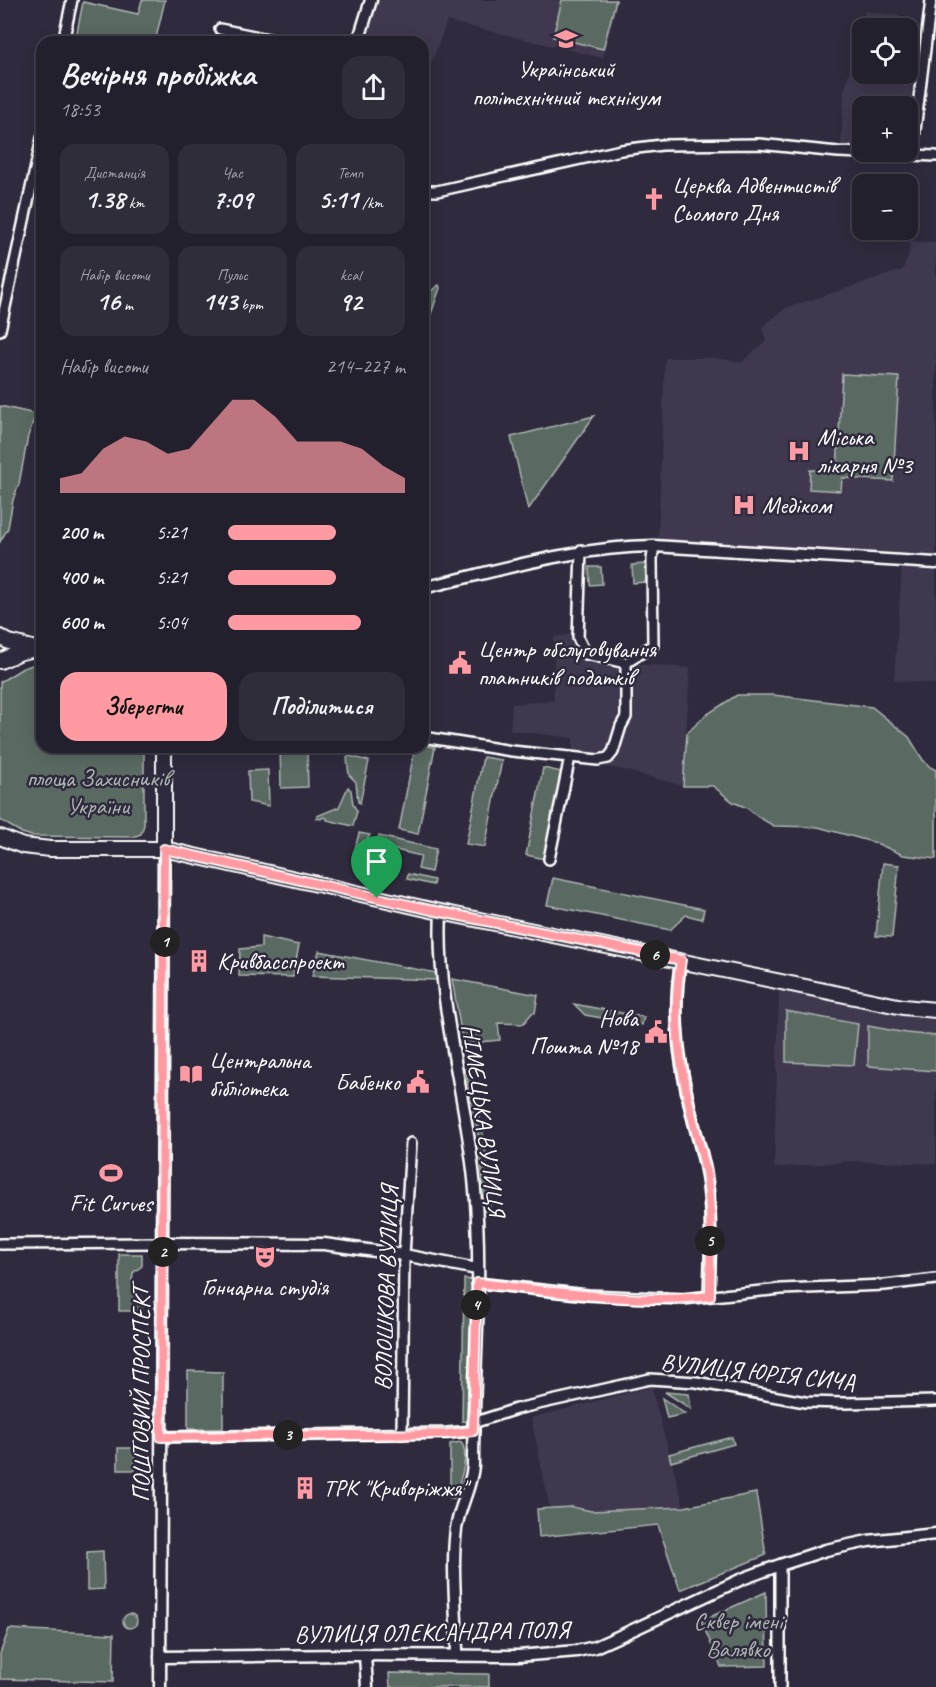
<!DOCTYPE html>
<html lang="uk">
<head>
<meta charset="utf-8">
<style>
	:root { --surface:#23202e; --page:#2f2d3a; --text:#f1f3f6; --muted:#a3a3aa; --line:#403e4a; --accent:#ff9aa2 }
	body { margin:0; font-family:Caveat,sans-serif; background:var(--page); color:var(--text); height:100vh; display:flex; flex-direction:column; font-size:22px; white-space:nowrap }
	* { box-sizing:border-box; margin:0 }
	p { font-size:20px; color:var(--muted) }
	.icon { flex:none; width:33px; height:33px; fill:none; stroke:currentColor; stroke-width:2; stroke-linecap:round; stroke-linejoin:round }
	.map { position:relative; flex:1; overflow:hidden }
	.details { position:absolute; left:36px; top:36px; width:393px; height:717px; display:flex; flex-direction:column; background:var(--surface); border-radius:18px; box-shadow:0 3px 15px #0003,0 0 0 2px var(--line) }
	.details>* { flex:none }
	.fabs { position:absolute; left:852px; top:18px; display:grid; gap:12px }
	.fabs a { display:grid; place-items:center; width:66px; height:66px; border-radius:12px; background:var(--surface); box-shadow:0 3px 15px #0003,0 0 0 2px var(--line); font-size:30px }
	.pin { position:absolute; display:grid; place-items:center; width:51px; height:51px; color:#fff; margin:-62px -26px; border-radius:50% 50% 50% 0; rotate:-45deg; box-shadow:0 0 6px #0007 }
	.pin .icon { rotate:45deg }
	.km { position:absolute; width:30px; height:30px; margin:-15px; border-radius:50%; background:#222; color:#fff; font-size:16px; line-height:30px; text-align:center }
	.round { display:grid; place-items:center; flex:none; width:63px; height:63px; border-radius:18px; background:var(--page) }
	.overview { display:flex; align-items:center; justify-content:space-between; height:102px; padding:0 24px }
	h1 { font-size:33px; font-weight:700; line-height:45px }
	.metrics { display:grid; grid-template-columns:repeat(3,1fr); gap:9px; height:102px; padding:6px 24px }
	.metrics div { display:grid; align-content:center; border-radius:15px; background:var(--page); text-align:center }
	.metrics b { font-size:26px; font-weight:700 }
	.metrics small { font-size:16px; font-weight:400 }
	.metrics p { font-size:16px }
	.chart { height:168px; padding:12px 24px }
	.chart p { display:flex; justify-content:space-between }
	.chart svg { width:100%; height:108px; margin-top:6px; fill:var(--accent); opacity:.7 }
	.button { display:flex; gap:12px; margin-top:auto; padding:12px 24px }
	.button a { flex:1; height:69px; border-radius:18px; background:var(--accent); color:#111; font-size:24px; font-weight:700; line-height:69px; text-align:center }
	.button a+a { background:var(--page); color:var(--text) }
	ul { padding:0 24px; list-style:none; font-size:20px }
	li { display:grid; grid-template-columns:96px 72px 1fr; align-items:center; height:45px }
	li i { height:15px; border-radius:8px; background:var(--accent) }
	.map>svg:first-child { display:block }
	.built { fill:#3f394f }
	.green { fill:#5a6b62; stroke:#acb5b0; stroke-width:1.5 }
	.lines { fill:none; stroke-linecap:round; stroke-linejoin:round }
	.minor-casing { stroke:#fff; stroke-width:14 }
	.tertiary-casing { stroke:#fff; stroke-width:15 }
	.primary-casing { stroke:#fff; stroke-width:18 }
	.minor { stroke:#2f2a3d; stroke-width:9 }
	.tertiary { stroke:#2f2a3d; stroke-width:10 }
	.primary { stroke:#2f2a3d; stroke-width:14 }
	.route-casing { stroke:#fff; stroke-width:12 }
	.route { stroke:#ff9aa2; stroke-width:8 }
	.labels { text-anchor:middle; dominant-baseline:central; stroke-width:5; stroke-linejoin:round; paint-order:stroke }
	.poi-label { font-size:24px; fill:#fff; stroke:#2f2a3d; text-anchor:start }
	.park-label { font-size:24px; fill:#acb5b0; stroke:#2f2a3d }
	.street-label { font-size:24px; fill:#fff; stroke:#2f2a3d }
</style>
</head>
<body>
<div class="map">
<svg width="936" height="1687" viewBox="0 0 936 1687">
	<rect width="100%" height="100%" fill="#2f2a3d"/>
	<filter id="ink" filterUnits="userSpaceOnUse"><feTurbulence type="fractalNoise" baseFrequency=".0167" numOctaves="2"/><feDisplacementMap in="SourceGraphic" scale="12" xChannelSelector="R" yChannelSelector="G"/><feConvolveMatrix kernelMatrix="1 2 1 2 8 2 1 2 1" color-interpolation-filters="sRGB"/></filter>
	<g filter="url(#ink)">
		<g class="built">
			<path d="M378,0H618L603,58L447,21L423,86V42H364Z"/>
			<path d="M865,11L901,16L900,28H904H862V74H908V29L919,31L908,119V106H862V147L841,145L844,92Z"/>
			<path d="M910,241L936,243V555L658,539L665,358H714L742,362L766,341L762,327L786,308L902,270L908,258Z"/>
			<path d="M902,566L936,569V684L894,680Z"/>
			<path d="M578,633L586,654L626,663L690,668L683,786L624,770L573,761V738L510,730L512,704L554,700V637Z"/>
			<path d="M779,990L911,1017L936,1020V1164L853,1161L774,1168Z"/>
			<path d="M654,1386L652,1390L684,1507L591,1511L572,1507L550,1508L531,1418Z"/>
		</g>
		<g class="green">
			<path d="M142,0H165L155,42H75L83,2L138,14Z"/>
			<path d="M562,0H616L603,49L553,37Z"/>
			<path d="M439,285L440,288L423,337V297Z"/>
			<path d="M842,374L899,377L893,481L842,478L841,491L809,489L810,470L837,471Z"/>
			<path d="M0,406L36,414L28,436L19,484L13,500L8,528L0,542Z"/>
			<path d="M594,416L528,510L511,437Z"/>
			<path d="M645,564L646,582L633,583L632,565Z"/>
			<path d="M589,567H601L602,584L590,585Z"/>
			<path d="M42,662V747H144V825L141,834L133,837L32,836L22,833L0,820V682L23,668Z"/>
			<path d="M737,695H773L872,707L909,737L923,760L930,767L936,770V859L903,855L876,843L818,827L774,826L758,817L747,808L733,802L713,786H683L687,733L706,715Z"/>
			<path d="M423,745L435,747L418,834L399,830L415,747H423Z"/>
			<path d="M280,747H307L308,787L281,788Z"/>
			<path d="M349,756L369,761L360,803L358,802L356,782L349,775L347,758Z"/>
			<path d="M483,757L502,760L485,847L466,844Z"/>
			<path d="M543,768L562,772L545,859L526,855Z"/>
			<path d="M268,770L269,806L249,802L248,771Z"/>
			<path d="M348,787L351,790L353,804L357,811L353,826L327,820V818L323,817L321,819L316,818L317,816L339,807Z"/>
			<path d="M359,833L370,835L364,845H362L361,849L363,850L364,859L353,857Z"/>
			<path d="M379,836L436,849L431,872L418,869L421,856L387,848L383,862L370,859V855L372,854L373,850H371L372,844L375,845L378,842L376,840Z"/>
			<path d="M357,862L383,868L381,873L355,867Z"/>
			<path d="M883,863L899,865L892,937L876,936Z"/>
			<path d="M408,874L434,880L433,885L407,879Z"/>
			<path d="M553,878L704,909L702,919L686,915L670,930L547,905Z"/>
			<path d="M261,937L299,945L293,977L239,976L240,949L261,947Z"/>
			<path d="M319,951L437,973V980L312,976Z"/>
			<path d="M452,979L538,995L535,1013H532L523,1024L498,1023L500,1040L469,1043L462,1038Z"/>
			<path d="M574,1004L644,1017L642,1025L585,1015Z"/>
			<path d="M786,1011L858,1024L854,1065L786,1062Z"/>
			<path d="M868,1026L906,1033L936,1036V1071L868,1066Z"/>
			<path d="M465,1069H469L485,1143L490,1211H485L480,1143Z"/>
			<path d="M119,1254H142V1266L133,1273L132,1281L135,1292L142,1297V1311H119Z"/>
			<path d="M464,1279L473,1280L469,1422L462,1421Z"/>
			<path d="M188,1371L223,1372V1429H188Z"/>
			<path d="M665,1392L689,1394L691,1409Z"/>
			<path d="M662,1398L685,1414L667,1418Z"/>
			<path d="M732,1437L734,1444L671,1462L669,1454Z"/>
			<path d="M461,1442C471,1456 459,1483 454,1498H450V1444Z"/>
			<rect x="118" y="1448" width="17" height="22"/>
			<path d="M756,1493L766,1555L680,1590L658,1525L539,1537L537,1509L572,1507L591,1511L684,1507Z"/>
			<path d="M103,1551L104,1589L87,1590V1552Z"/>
			<path d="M766,1592L767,1666L721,1667L701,1621Z"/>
			<circle cx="130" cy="1621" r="7"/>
			<path d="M9,1629L114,1634L113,1682L0,1679V1654Z"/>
			<path d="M389,1673L489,1674V1687H390Z"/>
		</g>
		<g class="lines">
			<g class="minor-casing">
				<g id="minor">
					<path d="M220,29L283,42"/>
					<path d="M63,42L72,0"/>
					<path d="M912,155L931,0"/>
					<path d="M423,191H437L621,150L662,145L759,144L838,152L936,156"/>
					<path d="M0,330L42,138"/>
					<path d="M626,663L653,645L652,559L654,546"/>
					<path d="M423,737L512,751L598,760L608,758L613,752L621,726L626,717V663L586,654L578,638L581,550"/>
					<path d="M549,859L570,757"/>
					<path d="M681,960C671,1016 680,1069 694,1124C698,1140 703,1156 706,1173C713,1213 710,1255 709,1296"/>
					<path d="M0,1244L163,1243"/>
					<path d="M477,1283L588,1295L683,1299L781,1289L885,1285L936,1279"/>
					<path d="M473,1423L516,1409L650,1379L696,1382L805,1402L845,1403L936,1401"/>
					<path d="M402,1434L404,1255L411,1143"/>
					<path d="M161,1437L447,1433L473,1431"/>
					<path d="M780,1687V1565"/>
				</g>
			</g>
			<g class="tertiary-casing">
				<g id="tertiary">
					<path d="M358,42L371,0"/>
					<path d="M423,588C500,570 574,547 654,546L936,563"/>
					<path d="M441,912C436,1002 465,1090 474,1179C484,1274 473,1370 473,1466C471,1488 459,1507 456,1529C451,1570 457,1614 457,1655"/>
					<path d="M163,1243L324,1244L404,1255L477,1269"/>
					<path d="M365,1655L367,1687"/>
					<path d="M160,1657L354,1655L518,1656L577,1651L595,1647L624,1634L742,1579L780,1565L826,1550L868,1541L936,1534"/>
					<path d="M160,1687L164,849"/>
				</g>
			</g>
			<g class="primary-casing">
				<g id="primary">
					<path d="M0,637L9,642L32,648"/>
					<path d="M0,661L21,652L42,648"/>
					<path d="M164,747V849"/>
					<path d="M0,837L23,846L50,849H164L431,910L903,1007L936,1010"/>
				</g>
			</g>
			<use href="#minor" class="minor"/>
			<use href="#tertiary" class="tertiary"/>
			<use href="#primary" class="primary"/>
		</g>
	</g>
	<g class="lines" filter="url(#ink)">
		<g class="route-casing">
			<path id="route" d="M164,849L431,910L681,960C671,1016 680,1069 694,1124C698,1140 703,1156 706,1173C713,1213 710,1255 710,1296C633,1305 553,1291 477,1283L473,1431L447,1434L161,1437Z"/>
		</g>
		<use href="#route" class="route"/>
	</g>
	<defs>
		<g id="university-bare" transform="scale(1.8)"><path d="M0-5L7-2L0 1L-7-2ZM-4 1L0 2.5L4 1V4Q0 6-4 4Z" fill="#ff9aa2" stroke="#2f2a3d" stroke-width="2.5" paint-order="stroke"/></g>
		<g id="church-bare" transform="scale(1.8)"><path d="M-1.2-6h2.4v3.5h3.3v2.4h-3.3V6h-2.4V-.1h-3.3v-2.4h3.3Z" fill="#ff9aa2" stroke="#2f2a3d" stroke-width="2.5" paint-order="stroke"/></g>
		<g id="hospital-bare" transform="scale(1.8)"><path d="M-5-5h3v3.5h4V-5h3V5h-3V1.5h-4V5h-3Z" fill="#ff9aa2" stroke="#2f2a3d" stroke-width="2.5" paint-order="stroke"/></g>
		<g id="civic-bare" transform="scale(1.8)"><path d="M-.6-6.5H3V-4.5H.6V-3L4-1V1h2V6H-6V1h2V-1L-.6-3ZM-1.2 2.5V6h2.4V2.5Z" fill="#ff9aa2" stroke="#2f2a3d" stroke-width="2.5" paint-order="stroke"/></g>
		<g id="building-bare" transform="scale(1.8)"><path d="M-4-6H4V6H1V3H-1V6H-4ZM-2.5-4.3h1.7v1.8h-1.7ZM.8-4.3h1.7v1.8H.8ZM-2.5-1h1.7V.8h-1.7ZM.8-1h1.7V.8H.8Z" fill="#ff9aa2" stroke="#2f2a3d" stroke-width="2.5" paint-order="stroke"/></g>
		<g id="library-bare" transform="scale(1.8)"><path d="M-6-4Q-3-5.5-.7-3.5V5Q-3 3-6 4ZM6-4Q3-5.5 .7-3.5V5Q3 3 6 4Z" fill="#ff9aa2" stroke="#2f2a3d" stroke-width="2.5" paint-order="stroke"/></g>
		<g id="stadium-bare" transform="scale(1.8)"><path d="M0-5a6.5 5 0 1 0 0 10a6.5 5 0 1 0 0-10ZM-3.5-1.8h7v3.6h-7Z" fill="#ff9aa2" stroke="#2f2a3d" stroke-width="2.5" paint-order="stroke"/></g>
		<g id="theatre-bare" transform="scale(1.8)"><path d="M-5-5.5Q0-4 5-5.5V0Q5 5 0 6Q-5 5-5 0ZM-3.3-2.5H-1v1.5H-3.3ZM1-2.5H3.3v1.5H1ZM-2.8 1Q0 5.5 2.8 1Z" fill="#ff9aa2" stroke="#2f2a3d" stroke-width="2.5" paint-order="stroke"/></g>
	</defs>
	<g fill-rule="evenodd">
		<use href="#university-bare" x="566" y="39"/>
		<use href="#church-bare" x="654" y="199"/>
		<use href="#hospital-bare" x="799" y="451"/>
		<use href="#hospital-bare" x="744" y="505"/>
		<use href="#civic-bare" x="460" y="663"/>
		<use href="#building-bare" x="199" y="961"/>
		<use href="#civic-bare" x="656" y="1032"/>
		<use href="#library-bare" x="191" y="1074"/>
		<use href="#civic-bare" x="418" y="1082"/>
		<use href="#stadium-bare" x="111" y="1173"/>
		<use href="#theatre-bare" x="265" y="1257"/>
		<use href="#building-bare" x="305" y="1488"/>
	</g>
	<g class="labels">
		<g class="poi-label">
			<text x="566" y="69" text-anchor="middle">Український<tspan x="566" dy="28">політехнічний технікум</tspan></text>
			<text x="672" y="185">Церква Адвентистів<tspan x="672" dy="28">Сьомого Дня</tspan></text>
			<text x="817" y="437">Міська<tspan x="817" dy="28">лікарня №3</tspan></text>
			<text x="762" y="505">Медіком</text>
			<text x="478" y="649">Центр обслуговування<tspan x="478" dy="28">платників податків</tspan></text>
			<text x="217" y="961">Кривбасспроект</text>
			<text x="638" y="1018" text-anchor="end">Нова<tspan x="638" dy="28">Пошта №18</tspan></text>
			<text x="209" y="1060">Центральна<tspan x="209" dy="28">бібліотека</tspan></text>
			<text x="400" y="1082" text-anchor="end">Бабенко</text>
			<text x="111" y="1203" text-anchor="middle">Fit Curves</text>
			<text x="265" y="1287" text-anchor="middle">Гончарна студія</text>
			<text x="323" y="1488">ТРК "Криворіжжя"</text>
		</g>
		<g class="park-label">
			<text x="98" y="778">площа Захисників<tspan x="98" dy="28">України</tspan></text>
			<text x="738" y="1621">Сквер імені<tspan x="738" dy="28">Валявкo</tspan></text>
		</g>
		<g class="street-label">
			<text transform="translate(484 1120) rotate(82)">НІМЕЦЬКА ВУЛИЦЯ</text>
			<text transform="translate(386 1288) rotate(-88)">ВОЛОШКОВА ВУЛИЦЯ</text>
			<text transform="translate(758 1372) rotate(6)">ВУЛИЦЯ ЮРІЯ СИЧА</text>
			<text transform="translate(141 1394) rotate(-90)">ПОШТОВИЙ ПРОСПЕКТ</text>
			<text transform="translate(432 1632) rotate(-1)">ВУЛИЦЯ ОЛЕКСАНДРА ПОЛЯ</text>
		</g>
	</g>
</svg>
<div class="fabs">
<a><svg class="icon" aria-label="locate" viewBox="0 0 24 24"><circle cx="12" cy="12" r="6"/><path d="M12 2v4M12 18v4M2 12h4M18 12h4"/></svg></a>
<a>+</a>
<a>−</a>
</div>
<div class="pin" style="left:377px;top:898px;background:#1e9e55"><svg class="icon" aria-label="arrive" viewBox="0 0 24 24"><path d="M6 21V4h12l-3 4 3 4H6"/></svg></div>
<b class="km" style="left:165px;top:942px">1</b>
<b class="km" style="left:163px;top:1252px">2</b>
<b class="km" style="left:288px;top:1435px">3</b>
<b class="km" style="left:476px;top:1305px">4</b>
<b class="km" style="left:710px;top:1241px">5</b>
<b class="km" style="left:655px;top:955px">6</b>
<section class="details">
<div class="overview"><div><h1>Вечірня пробіжка</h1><p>18:53</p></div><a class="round"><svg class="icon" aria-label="share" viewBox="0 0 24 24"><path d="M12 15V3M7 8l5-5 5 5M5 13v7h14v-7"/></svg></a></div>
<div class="metrics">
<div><p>Дистанція</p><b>1.38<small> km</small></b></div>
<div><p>Час</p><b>7:09</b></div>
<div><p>Темп</p><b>5:11<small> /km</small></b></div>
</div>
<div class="metrics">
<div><p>Набір висоти</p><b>16<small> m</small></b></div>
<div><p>Пульс</p><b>143<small> bpm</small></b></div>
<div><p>kcal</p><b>92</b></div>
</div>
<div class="chart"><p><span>Набір висоти</span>214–227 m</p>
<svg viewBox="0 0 160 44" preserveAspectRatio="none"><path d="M0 44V38L10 36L20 26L30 21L40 23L50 28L60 26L70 16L80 6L90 6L100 13L110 23L120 23L130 23L140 26L150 33L160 38V44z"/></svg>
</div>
<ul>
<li><b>200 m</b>5:21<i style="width:61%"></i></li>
<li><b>400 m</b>5:21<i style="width:61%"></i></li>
<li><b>600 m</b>5:04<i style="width:75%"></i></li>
</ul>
<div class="button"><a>Зберегти</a><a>Поділитися</a></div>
</section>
</div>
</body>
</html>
